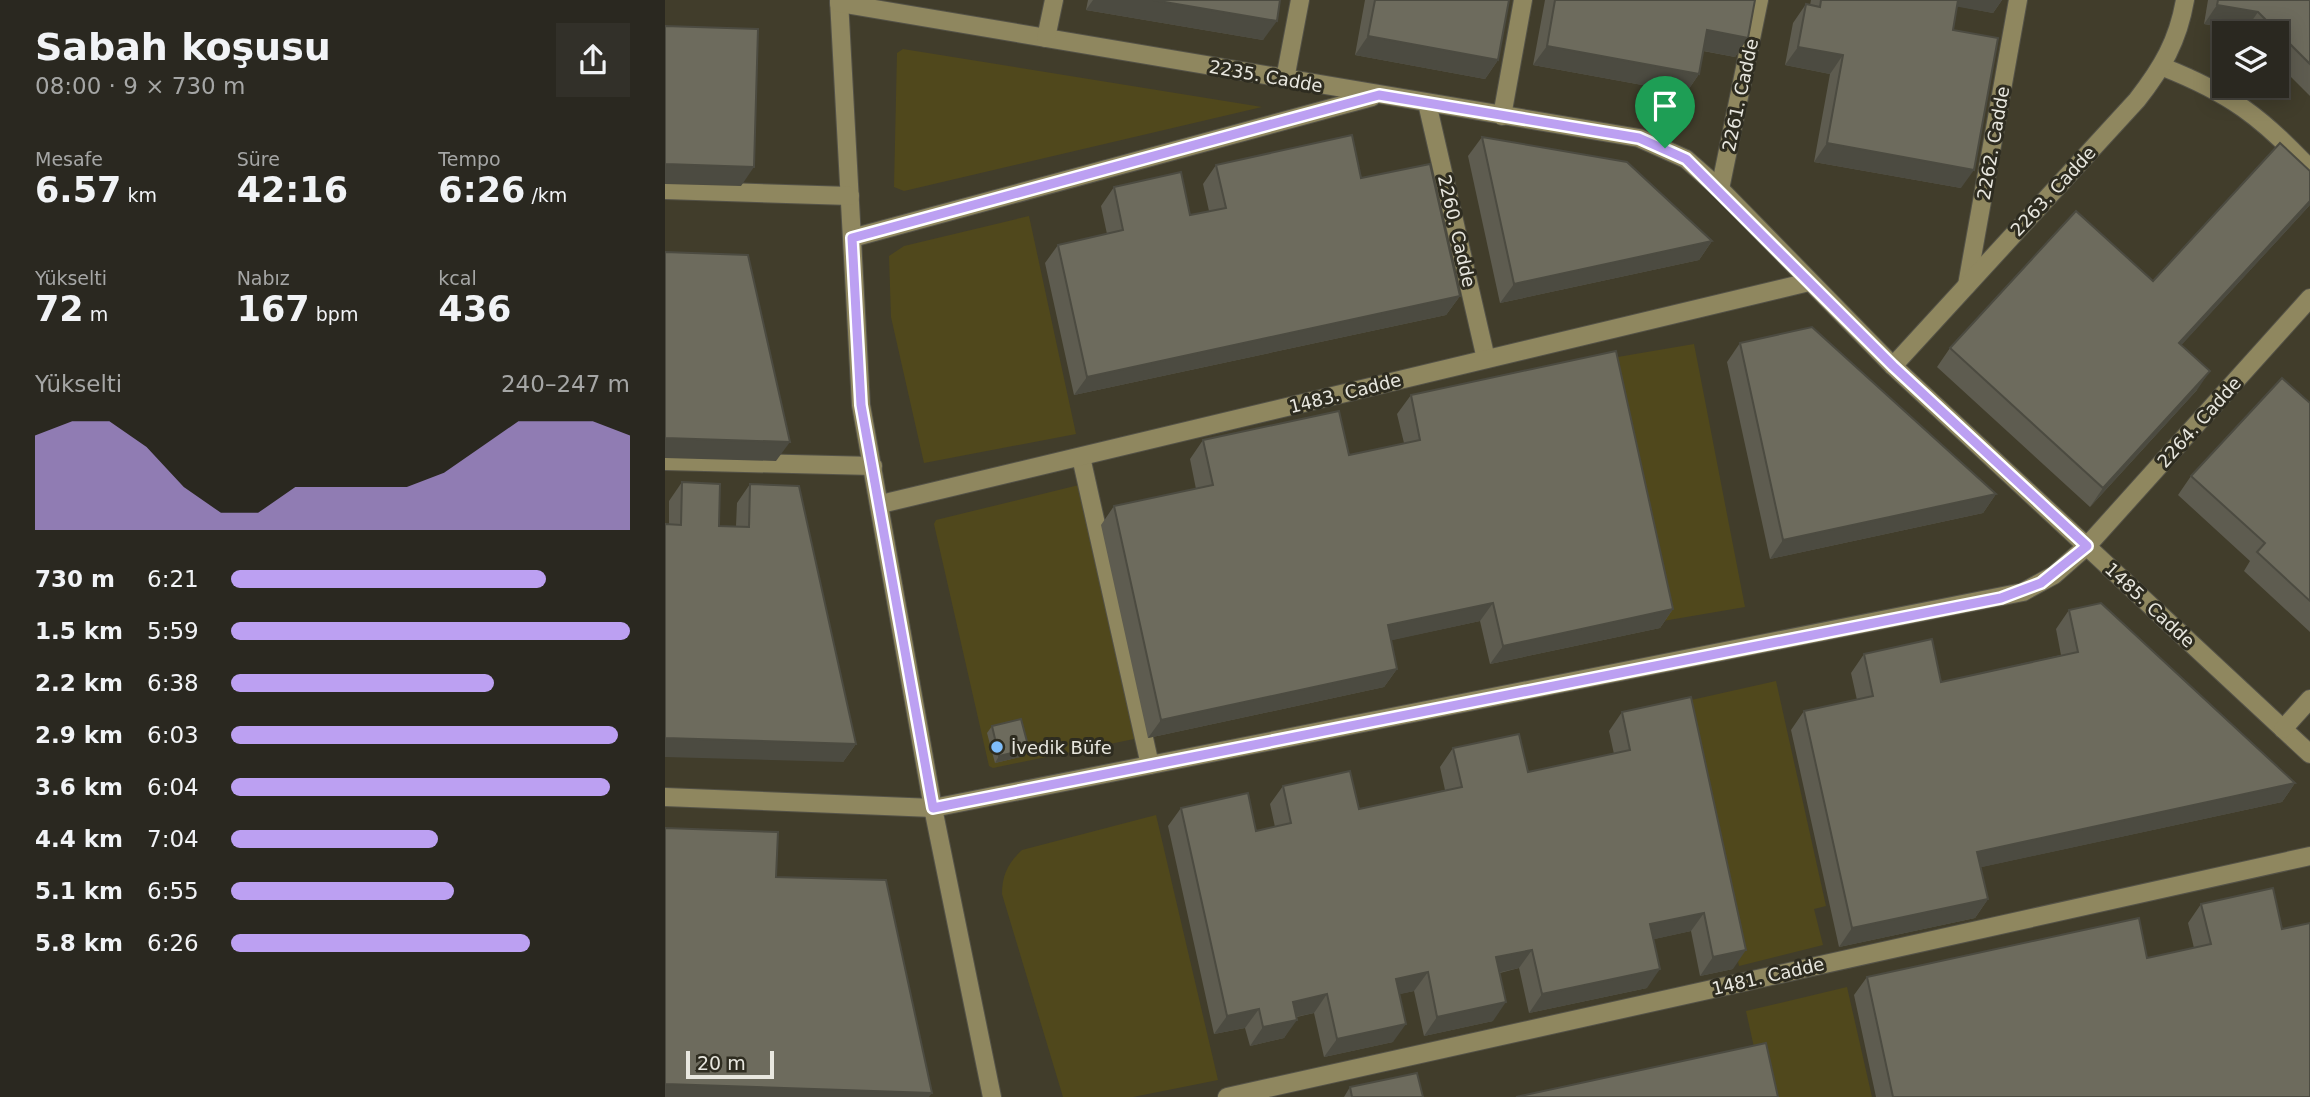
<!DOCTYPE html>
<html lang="tr">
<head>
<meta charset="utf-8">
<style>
	:root { --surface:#2a2820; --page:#323029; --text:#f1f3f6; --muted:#a5a6a5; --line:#46443e; --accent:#bca0f2 }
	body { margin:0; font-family:"DejaVu Sans",sans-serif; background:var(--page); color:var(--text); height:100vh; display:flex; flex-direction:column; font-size:26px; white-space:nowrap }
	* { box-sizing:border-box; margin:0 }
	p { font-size:23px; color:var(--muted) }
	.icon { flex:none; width:38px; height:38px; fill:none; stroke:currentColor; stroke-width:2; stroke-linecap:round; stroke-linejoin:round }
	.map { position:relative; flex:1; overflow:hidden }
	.sheet { display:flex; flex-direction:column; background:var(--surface); width:665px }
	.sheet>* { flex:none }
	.controls { position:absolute; left:1547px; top:21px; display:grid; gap:14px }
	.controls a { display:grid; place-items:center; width:77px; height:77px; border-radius:0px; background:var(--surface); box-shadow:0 4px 18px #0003,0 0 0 2px var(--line); font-size:35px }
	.scale { position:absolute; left:21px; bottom:18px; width:88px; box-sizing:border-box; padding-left:7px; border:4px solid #e8e7df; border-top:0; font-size:19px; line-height:24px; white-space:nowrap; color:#e8e7df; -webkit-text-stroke:5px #2e2c20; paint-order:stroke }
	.pin { position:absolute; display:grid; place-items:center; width:60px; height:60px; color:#fff; margin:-72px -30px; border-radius:50% 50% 50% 0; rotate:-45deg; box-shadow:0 0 7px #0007 }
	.pin .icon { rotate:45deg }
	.round { display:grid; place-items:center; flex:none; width:74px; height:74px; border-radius:0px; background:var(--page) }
	.summary { display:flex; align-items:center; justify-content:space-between; height:119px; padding:0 35px }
	h1 { font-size:38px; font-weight:800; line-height:52px }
	.metrics { display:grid; grid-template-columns:repeat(3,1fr); gap:10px; height:119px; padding:7px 35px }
	.metrics div { display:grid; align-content:center }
	.metrics b { font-size:35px; font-weight:800 }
	.metrics small { font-size:19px; font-weight:400 }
	.metrics p { font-size:19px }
	.chart { height:196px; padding:14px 35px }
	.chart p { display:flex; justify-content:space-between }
	.chart svg { width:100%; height:126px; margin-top:7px; fill:var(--accent); opacity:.7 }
	ul { padding:0 35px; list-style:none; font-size:23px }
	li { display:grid; grid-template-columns:112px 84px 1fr; align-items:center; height:52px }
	li i { height:18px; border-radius:9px; background:var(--accent) }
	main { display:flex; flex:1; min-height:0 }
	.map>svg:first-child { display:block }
	.built { fill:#413d2b; fill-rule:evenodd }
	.green { fill:#50481c }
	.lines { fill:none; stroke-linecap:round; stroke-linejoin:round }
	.minor-casing { stroke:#545247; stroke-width:20 }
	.minor { stroke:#8f875f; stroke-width:18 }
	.wall { fill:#5e5c50 }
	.shaded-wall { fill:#4c4b41 }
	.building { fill:#6d6b5d; stroke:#4c4b41; stroke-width:2 }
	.route-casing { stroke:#fff; stroke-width:14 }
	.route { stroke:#bca0f2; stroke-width:9 }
	.poi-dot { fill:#7fbdfa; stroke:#2e2c20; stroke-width:2.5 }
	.labels { text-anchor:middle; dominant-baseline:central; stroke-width:6; stroke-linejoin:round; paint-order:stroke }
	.street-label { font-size:18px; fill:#e8e7df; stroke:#2e2c20 }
	.poi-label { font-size:18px; fill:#e8e7df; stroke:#2e2c20; text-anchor:start }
</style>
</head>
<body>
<main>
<section class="sheet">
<div class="summary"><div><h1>Sabah koşusu</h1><p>08:00 · 9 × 730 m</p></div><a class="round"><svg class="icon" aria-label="share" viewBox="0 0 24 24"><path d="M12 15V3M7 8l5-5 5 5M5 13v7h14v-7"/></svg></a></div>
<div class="metrics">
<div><p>Mesafe</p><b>6.57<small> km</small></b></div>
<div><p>Süre</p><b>42:16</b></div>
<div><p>Tempo</p><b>6:26<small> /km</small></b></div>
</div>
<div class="metrics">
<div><p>Yükselti</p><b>72<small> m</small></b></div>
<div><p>Nabız</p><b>167<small> bpm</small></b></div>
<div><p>kcal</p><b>436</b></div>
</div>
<div class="chart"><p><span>Yükselti</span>240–247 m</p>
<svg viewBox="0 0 160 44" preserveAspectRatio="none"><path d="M0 44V11L10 6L20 6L30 15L40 29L50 38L60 38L70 29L80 29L90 29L100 29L110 24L120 15L130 6L140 6L150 6L160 11V44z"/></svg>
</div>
<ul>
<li><b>730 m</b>6:21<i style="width:79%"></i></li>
<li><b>1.5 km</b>5:59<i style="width:100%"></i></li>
<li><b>2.2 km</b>6:38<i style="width:66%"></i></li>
<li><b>2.9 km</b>6:03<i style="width:97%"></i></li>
<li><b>3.6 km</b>6:04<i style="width:95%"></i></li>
<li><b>4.4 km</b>7:04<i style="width:52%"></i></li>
<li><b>5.1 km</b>6:55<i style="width:56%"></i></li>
<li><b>5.8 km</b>6:26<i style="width:75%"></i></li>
</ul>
</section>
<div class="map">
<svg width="1645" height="1097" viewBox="0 0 1645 1097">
	<rect width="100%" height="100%" fill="#38362a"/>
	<path class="built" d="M0,0H1645V1097H0ZM1559,33H1612V86H1559Z"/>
	<g class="green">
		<path d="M238,49L597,107L239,191L229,187L232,53Z"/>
		<path d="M364,216L411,434L259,463L226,317L224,256L239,246Z"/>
		<path d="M1029,344L1080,607L998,621L941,359Z"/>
		<path d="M418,484L474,738L328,768L324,766L269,524L271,520Z"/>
		<path d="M1111,681L1161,906L1149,909L1158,945L1074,966L1013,703Z"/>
		<path d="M491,815L553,1080L468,1097H398L337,894C337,875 343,863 357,850Z"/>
		<path d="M1182,987L1207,1097H1100L1081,1011Z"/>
	</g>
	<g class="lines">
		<g class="minor-casing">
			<g id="minor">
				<path d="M174,0L196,405L268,808L327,1097"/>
				<path d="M174,3L974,138L1021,159L1055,189L1228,366L1645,754"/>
				<path d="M381,38L389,0"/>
				<path d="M1498,67C1564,93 1597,117 1645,169"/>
				<path d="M620,79L635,0"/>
				<path d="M762,103L821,359"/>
				<path d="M837,116L858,0"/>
				<path d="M1055,189L1094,0"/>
				<path d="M0,190L185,196"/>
				<path d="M187,238L707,97"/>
				<path d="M1302,285L1353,0"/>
				<path d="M1228,366L1472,100C1497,68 1513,41 1520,0"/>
				<path d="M416,457L485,765"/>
				<path d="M0,461L208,466"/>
				<path d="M216,504L1144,282"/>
				<path d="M1618,729L1645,699"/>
				<path d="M0,797L268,808L1358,592L1389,575L1422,546L1645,298"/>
				<path d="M562,1097L1645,856"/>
			</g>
		</g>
		<use href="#minor" class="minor"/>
	</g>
	<g class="wall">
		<path d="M423,0H615L598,40L421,10Z"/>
		<path d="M700,0H844L833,60L820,79L690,55Z"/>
		<path d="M880,0H1090L1083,38L1070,57L1038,51L1034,74L1021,93L868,65Z"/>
		<path d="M1146,0H1337L1328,13L1292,6L1288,30L1296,188L1149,162L1165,74L1120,65L1128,23L1141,4L1145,5Z"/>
		<path d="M1543,0H1645V96L1612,63V33H1582L1580,31L1539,24Z"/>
		<path d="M817,137L1047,241L1034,260L835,303L803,156Z"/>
		<path d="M551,165L696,178L795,296L781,315L409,395L380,263L393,245L442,234L436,206L449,187L525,215L544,211L538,184Z"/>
		<path d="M1645,205L1516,345L1532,390L1425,507L1272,367L1285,348L1488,281Z"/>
		<path d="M1075,343L1331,494L1318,513L1105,559L1062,362Z"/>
		<path d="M746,395L1008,609L995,628L825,664L815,621L726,640L732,669L719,687L483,738L436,525L449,506L531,489L525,459L538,440L684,455L739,443L732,414Z"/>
		<path d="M1645,403V632L1579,571L1585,561L1513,495L1526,476Z"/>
		<path d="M17,482L54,526H71L72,503L85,484L191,744L178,762L4,524V501Z"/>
		<path d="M1404,610L1630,783L1617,802L1316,867L1323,899L1310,918L1174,947L1126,730L1139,711L1192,700L1186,673L1199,654L1276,682L1396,655L1391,629Z"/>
		<path d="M957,712L1068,969L1035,976L1026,931L989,939L982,988L864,1013L854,968L835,973L828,1021L759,1036L749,991L734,994L728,1042L659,1057L649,1013L632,1017L619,1038L585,1046L580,1028L549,1034L503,826L516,808L591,831L610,827L605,804L618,786L694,809L780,790L775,767L788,748L863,772L949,754L944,731Z"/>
		<path d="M327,726L359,756L330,763L322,733Z"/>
		<path d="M1536,904L1617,929L1645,1097H1211L1189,995L1202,977L1482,958L1529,948L1523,923Z"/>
		<path d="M685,1087L758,1097H679Z"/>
	</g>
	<g class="shaded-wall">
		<path d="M428,0H488L612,21L598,40L421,10Z"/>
		<path d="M1286,0H1337L1328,13L1283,5Z"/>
		<path d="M1552,5L1593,12L1580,31L1539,24Z"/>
		<path d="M1042,30L1083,38L1070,57L1029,49Z"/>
		<path d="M703,36L833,60L820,79L690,55Z"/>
		<path d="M882,46L1034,74L1021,93L868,65Z"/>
		<path d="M1133,47L1178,55L1165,74L1120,65Z"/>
		<path d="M1162,143L1309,170L1296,188L1149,162Z"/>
		<path d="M0,164L89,167L76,186L0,184Z"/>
		<path d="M1645,201V205L1501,362L1514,343Z"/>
		<path d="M1047,241L1034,260L835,303L849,284Z"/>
		<path d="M795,296L781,315L409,395L422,377Z"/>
		<path d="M1545,371L1532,390L1425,507L1438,488Z"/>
		<path d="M0,438L125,442L111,461L0,458Z"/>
		<path d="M1331,494L1318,513L1105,559L1118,540Z"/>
		<path d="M828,603L815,621L710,644L723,625Z"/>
		<path d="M1008,609L995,628L825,664L838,646Z"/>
		<path d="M732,669L719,687L483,738L496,720Z"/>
		<path d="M0,738L191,744L178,762L0,757Z"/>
		<path d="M364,749L359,756L330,763L334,756Z"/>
		<path d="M1630,783L1617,802L1299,871L1312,852Z"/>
		<path d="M1323,899L1310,918L1174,947L1187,928Z"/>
		<path d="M1039,913L1026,931L972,943L985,924Z"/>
		<path d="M867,950L854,968L818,976L831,957Z"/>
		<path d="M1081,950L1068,969L1035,976L1048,957Z"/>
		<path d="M995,969L982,988L864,1013L877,994Z"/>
		<path d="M763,972L749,991L718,998L731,979Z"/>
		<path d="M662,994L649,1013L615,1020L628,1002Z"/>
		<path d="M841,1002L828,1021L759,1036L772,1017Z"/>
		<path d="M594,1009L580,1028L549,1034L562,1016Z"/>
		<path d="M632,1020L619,1038L585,1046L598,1027Z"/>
		<path d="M741,1024L728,1042L659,1057L672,1039Z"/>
		<path d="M0,1084L267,1093L264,1097H0Z"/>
	</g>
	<g class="building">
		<path d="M488,0H615L612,21Z"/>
		<path d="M710,0H844L833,60L703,36Z"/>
		<path d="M890,0H1090L1083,38L1042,30L1034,74L882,46Z"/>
		<path d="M1156,0H1293L1288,30L1333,38L1309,170L1162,143L1178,55L1133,47L1141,4L1155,7Z"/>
		<path d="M1553,0H1645V64L1593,12L1552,5Z"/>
		<path d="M0,26L93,29L89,167L0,164Z"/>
		<path d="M687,135L696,178L765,164L795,296L422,377L393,245L458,230L449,187L516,172L525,215L561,208L551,165Z"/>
		<path d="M817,137L962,162L1047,241L849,284Z"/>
		<path d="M1615,143L1645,171V201L1514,343L1545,371L1438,488L1285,348L1411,211L1488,281Z"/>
		<path d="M0,252L83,255L125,442L0,438Z"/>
		<path d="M1147,327L1331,494L1118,540L1075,343Z"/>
		<path d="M951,351L1008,609L838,646L828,603L723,625L732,669L496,720L449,506L548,485L538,440L674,411L684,455L755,440L746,395Z"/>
		<path d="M1617,378L1645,403V601L1592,552L1600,543L1526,476Z"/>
		<path d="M17,482L55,484L54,526L84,527L85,484L134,486L191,744L0,738V524L16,525Z"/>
		<path d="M1436,603L1630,783L1312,852L1323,899L1187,928L1139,711L1208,696L1199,654L1267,639L1276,682L1413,652L1404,610Z"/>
		<path d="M1026,697L1081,950L1048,957L1039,913L985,924L995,969L877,994L867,950L831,957L841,1002L772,1017L763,972L731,979L741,1024L672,1039L662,994L628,1002L632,1020L598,1027L594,1009L562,1016L516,808L583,793L591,831L626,823L618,786L685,771L694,809L797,787L788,748L854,734L863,772L965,750L957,712Z"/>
		<path d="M356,719L364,749L334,756L327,726Z"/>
		<path d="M0,828L113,832L111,877L221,880L267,1093L0,1084Z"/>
		<path d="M1608,888L1617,929L1645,923V1097H1228L1202,977L1474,918L1482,958L1546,944L1536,904Z"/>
		<path d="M1101,1043L1113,1097H851Z"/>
		<path d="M752,1073L758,1097H687L685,1087Z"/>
	</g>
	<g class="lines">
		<g class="route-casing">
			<path id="route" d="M714,95L974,138L1021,159L1228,366L1422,546L1376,583L1336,598L268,808L196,405L187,238Z"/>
		</g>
		<use href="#route" class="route"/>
	</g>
	<circle class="poi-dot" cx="332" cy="747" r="7"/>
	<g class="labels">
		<g class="street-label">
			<text transform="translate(601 76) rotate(10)">2235. Cadde</text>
			<text transform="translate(1075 95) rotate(-78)">2261. Cadde</text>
			<text transform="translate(1328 143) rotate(-80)">2262. Cadde</text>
			<text transform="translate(1388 191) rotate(-47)">2263. Cadde</text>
			<text transform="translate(792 231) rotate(77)">2260. Cadde</text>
			<text transform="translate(680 393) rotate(-14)">1483. Cadde</text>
			<text transform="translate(1534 422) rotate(-48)">2264. Cadde</text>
			<text transform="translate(1485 605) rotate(43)">1485. Cadde</text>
			<text transform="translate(1103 976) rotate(-13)">1481. Cadde</text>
		</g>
		<g class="poi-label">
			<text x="346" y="747">İvedik Büfe</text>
		</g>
	</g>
</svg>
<div class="controls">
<a><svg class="icon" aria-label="layers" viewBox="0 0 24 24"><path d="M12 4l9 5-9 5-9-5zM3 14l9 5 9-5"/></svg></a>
</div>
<div class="scale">20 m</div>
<div class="pin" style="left:1000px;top:148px;background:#1e9e55"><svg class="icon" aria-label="arrive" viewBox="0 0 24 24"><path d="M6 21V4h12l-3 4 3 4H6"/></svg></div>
</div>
</main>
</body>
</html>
